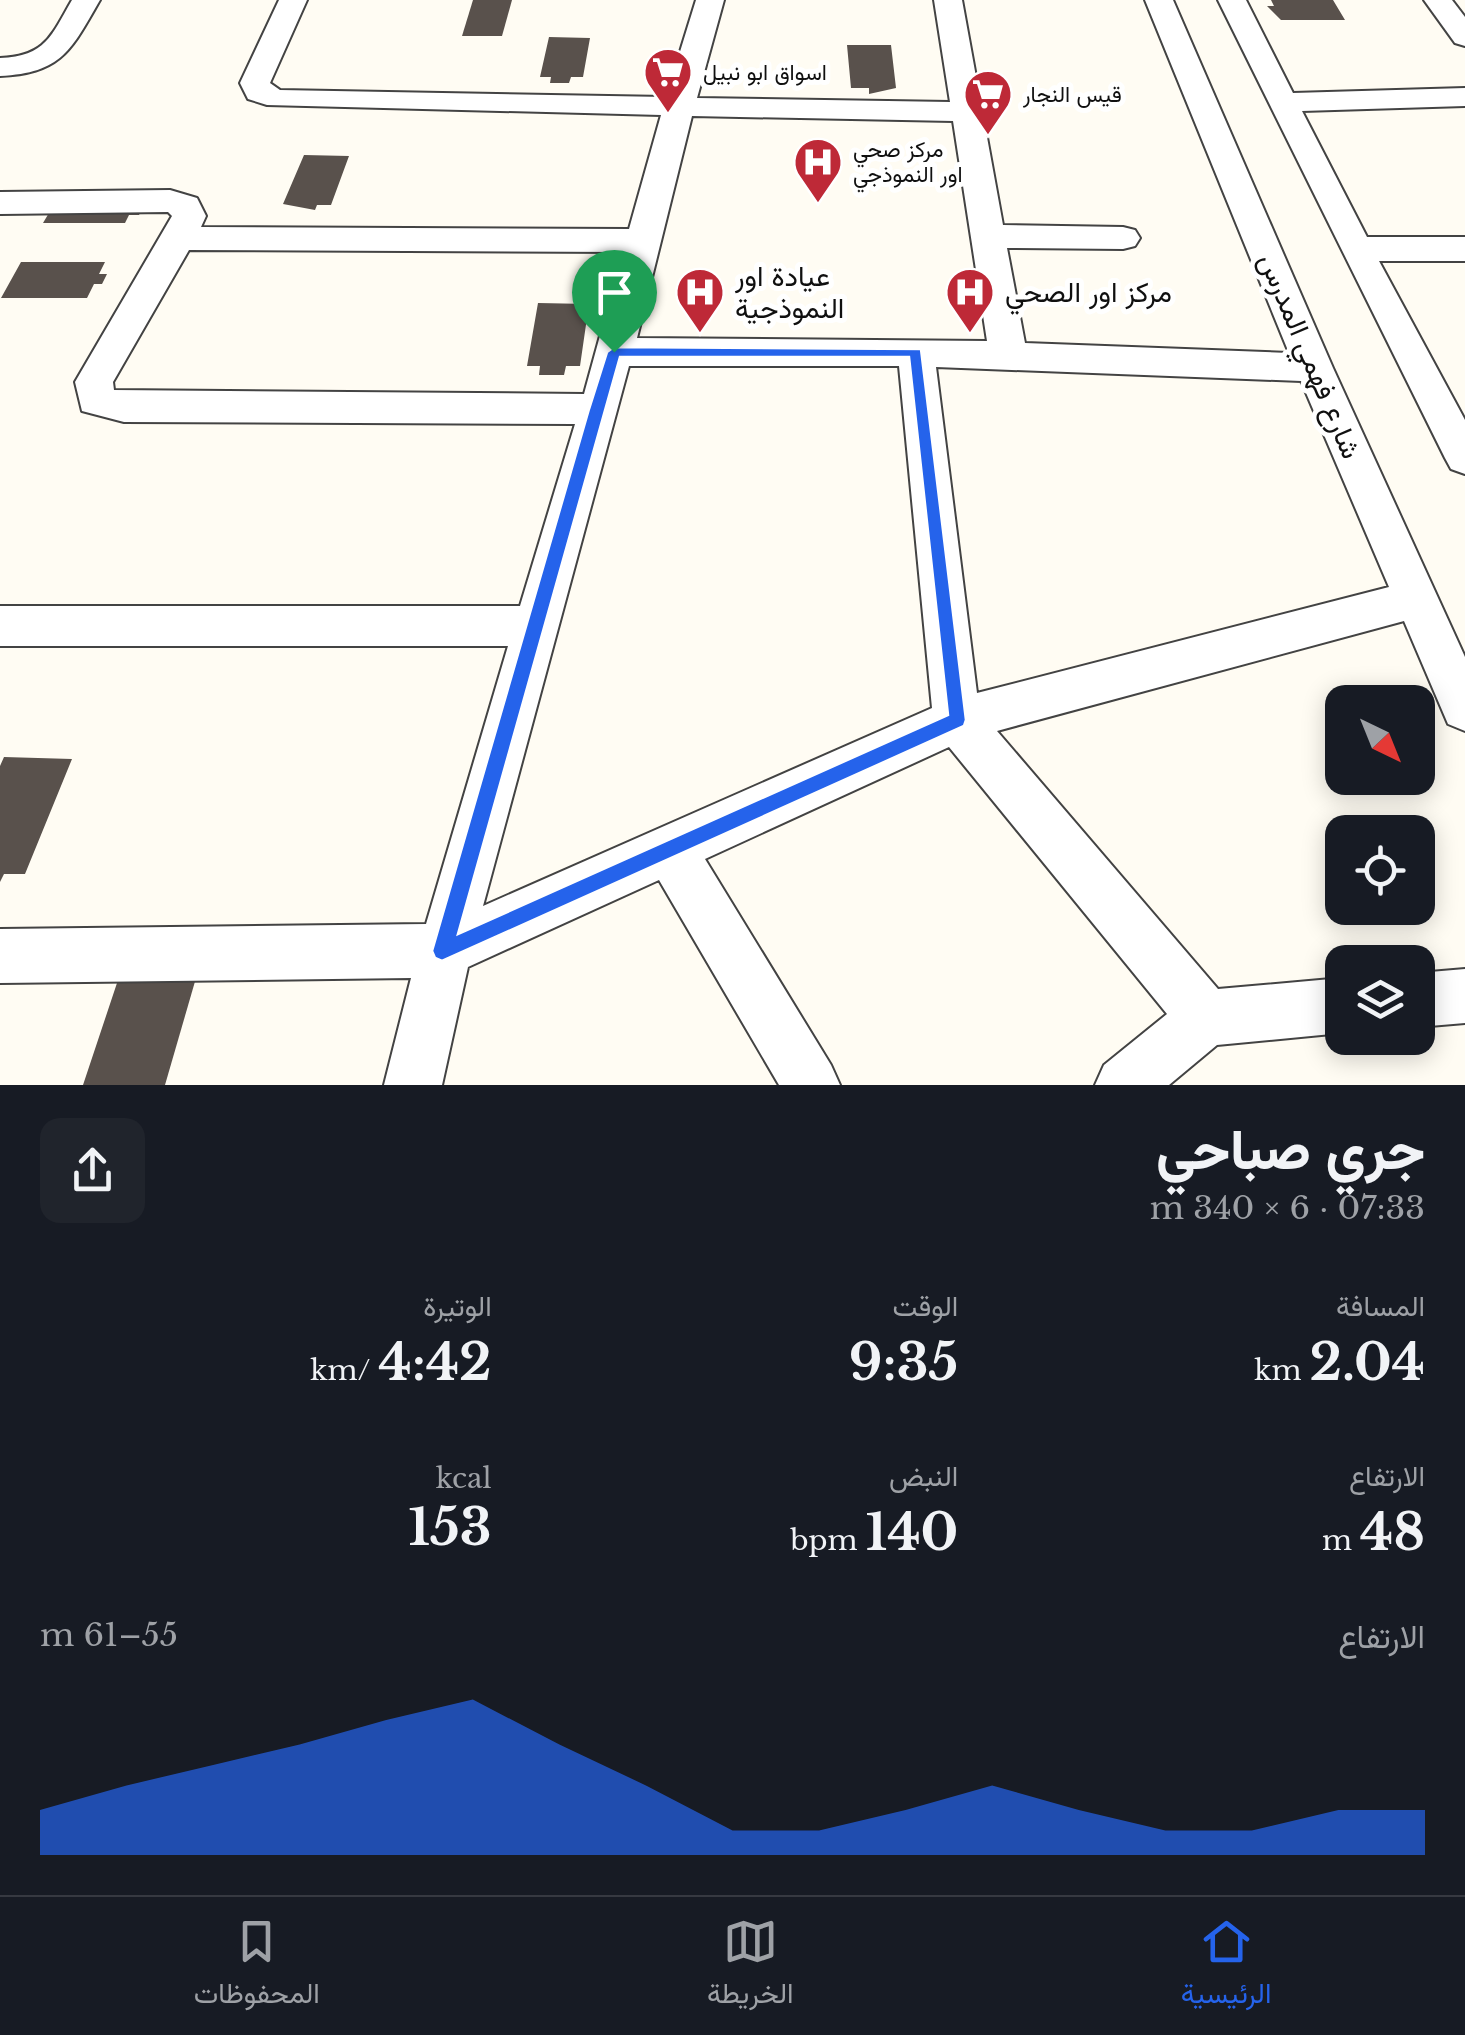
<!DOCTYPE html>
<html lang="ar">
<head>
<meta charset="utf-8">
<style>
	:root { --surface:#171b24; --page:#20242c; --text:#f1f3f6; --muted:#9ea1a6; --line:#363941; --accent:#2563eb }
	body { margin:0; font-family:"Libre Baskerville",Vazirmatn,serif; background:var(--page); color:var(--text); direction:rtl; height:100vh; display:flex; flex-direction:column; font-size:38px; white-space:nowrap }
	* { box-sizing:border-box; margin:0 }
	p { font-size:32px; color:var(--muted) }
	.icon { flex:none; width:55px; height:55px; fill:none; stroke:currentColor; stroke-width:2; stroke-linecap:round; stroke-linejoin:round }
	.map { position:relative; height:1085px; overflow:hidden; direction:ltr }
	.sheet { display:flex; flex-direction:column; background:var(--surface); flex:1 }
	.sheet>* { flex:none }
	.needle { width:65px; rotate:137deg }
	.tools { position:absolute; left:1325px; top:685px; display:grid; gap:20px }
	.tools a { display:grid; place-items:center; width:110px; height:110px; border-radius:20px; background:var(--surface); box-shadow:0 5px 25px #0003; font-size:50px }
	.pin { position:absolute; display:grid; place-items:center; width:85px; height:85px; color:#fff; margin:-102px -42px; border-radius:50% 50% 50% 0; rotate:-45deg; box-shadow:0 0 10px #0007 }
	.pin .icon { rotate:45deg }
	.round { display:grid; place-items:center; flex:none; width:105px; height:105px; border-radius:20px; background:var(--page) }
	.overview { display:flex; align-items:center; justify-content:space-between; height:170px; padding:0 40px }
	h1 { font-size:55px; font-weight:800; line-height:75px }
	.metrics { display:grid; grid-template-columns:repeat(3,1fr); gap:15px; height:170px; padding:10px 40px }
	.metrics div { display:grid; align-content:center }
	.metrics b { font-size:50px; font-weight:800 }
	.metrics small { font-size:28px; font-weight:400 }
	.metrics p { font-size:28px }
	.chart { height:280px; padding:20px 40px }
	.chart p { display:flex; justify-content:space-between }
	.chart svg { width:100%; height:180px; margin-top:10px; fill:var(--accent); opacity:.7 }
	.tab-bar { display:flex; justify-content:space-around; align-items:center; height:140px; border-top:2px solid var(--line); background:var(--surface); font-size:28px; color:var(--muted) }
	.tab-bar a { display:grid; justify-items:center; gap:5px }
	.tab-bar .active { color:var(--accent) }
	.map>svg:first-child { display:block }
	.building { fill:#59514c }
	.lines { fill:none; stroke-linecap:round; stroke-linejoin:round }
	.minor-casing { stroke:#434343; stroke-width:4 }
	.minor { fill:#fff; fill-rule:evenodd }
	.route { fill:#2563eb; stroke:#fff; stroke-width:2.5; fill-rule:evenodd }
	.labels { text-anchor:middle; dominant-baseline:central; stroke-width:10; stroke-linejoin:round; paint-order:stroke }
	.far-poi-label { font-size:22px; fill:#101010; stroke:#fff; text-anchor:start }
	.poi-label { font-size:28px; fill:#101010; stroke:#fff; text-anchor:start }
	.street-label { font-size:28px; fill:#101010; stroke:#fff }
</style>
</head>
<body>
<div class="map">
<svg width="1465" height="1085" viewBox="0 0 1465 1085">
	<rect width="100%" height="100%" fill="#fffcf3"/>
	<g class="building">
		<path d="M473,0H512L502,36H462Z"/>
		<path d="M1271,0H1333L1345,20H1281L1267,6H1274Z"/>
		<path d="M549,37L590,38L583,77H571L569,83H550L551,77H540Z"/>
		<path d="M847,45H891L896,88L869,94V88H851Z"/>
		<path d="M304,155L349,156L331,205H317L315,210L283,204Z"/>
		<path d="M62,191L141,192L147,200L139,215H129L125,223H43Z"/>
		<path d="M21,262H105L99,274H107L102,284H94L87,298H1Z"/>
		<path d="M538,303L589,304L580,366H566L564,375H539L540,366H527Z"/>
		<path d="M4,757L72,759L25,874H4L0,882V766Z"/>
		<path d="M119,977L196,978L165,1085H83Z"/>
	</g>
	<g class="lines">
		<g class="minor-casing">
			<g id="minor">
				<path d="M72,0H100C71,50 62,73 0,76V58C46,56 51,36 72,0Z"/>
				<path d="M279,0H307L270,83L280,90L666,97L696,0H724L697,98L950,102L934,0H962L1003,225L1123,227L1135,230L1140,238L1135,246L1123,249L1007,248L1025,343L1289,353L1145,0H1173L1333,368L1465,657V731L1448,724L1404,621L997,731L1218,989L1342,978V1033L1217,1045L1169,1085H1095L1104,1065L1167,1014L949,747L705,859L831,1065L840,1085H779L659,880L468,967L442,1085H384L411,978L0,983V929L426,924L508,646H0V606H520L575,424L124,422L82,411L75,382L172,216L168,212L0,214V192L170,190L197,198L206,216L201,227L629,229L661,115L267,105L248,99L240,83ZM692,116L953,121L987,341L637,338ZM189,250L623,252L584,394L114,390L113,382ZM629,366H899L932,708L483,906ZM936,367L1301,381L1389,587L977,693Z"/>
				<path d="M1218,0H1246L1293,93L1465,88V106L1302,111L1367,237H1465V261H1379L1465,420V474L1451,469L1445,458Z"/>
				<path d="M1424,0H1452L1465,17V46L1455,43Z"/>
				<path d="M1465,969V1023L1418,1027V973Z"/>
			</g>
		</g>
		<use href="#minor" class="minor"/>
	</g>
	<path class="route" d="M614,347L921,349L966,720L964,726L442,961L435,958L432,951L589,409L607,352ZM620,357H909L948,715L458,934Z"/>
	<defs>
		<g id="supermarket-pin" transform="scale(2.5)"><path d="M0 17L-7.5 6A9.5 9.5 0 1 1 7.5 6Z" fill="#be2937" stroke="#fff"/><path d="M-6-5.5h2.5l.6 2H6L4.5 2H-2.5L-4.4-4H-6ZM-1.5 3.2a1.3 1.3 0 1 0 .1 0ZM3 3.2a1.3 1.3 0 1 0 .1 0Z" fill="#fff"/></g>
		<g id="hospital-pin" transform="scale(2.5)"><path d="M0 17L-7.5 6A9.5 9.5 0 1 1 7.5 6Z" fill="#be2937" stroke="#fff"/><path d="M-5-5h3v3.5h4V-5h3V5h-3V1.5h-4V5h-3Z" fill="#fff"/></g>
	</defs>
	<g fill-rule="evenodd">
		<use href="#supermarket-pin" x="668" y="72"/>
		<use href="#supermarket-pin" x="988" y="94"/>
		<use href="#hospital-pin" x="818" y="162"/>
		<use href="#hospital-pin" x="700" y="292"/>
		<use href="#hospital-pin" x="970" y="292"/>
	</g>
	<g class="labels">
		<g class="far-poi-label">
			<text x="703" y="72">اسواق ابو نبيل</text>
			<text x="1023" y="94">قيس النجار</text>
			<text x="853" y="149">مركز صحي<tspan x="853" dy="25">اور النموذجي</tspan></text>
		</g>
		<g class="poi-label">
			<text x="735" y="276">عيادة اور<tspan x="735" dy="32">النموذجية</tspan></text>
			<text x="1005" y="292">مركز اور الصحي</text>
		</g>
		<g class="street-label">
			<text transform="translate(1310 356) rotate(67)">شارع فهمي المدرس</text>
		</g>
	</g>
</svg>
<div class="tools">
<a><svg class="needle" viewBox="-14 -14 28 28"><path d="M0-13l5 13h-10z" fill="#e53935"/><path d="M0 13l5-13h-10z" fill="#9ea1a6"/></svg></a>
<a><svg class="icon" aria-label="locate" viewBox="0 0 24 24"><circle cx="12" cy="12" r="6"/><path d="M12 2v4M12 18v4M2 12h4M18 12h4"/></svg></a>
<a><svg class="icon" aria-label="layers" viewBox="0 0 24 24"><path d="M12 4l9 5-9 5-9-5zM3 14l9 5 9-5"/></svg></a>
</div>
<div class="pin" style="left:614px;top:352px;background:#1e9e55"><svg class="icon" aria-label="arrive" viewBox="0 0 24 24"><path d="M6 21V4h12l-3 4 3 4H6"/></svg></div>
</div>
<section class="sheet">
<div class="overview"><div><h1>جري صباحي</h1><p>07:33 · 6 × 340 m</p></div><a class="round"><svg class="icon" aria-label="share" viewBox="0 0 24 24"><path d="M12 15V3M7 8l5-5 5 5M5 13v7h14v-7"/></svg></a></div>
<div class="metrics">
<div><p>المسافة</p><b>2.04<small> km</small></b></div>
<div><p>الوقت</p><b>9:35</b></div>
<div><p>الوتيرة</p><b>4:42<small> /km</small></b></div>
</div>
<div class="metrics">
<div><p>الارتفاع</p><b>48<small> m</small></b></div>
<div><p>النبض</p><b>140<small> bpm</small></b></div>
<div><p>kcal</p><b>153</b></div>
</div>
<div class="chart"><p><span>الارتفاع</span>55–61 m</p>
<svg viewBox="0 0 160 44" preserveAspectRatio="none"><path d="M0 44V33L10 27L20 22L30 17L40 11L50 6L60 17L70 27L80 38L90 38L100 33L110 27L120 33L130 38L140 38L150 33L160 33V44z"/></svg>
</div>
</section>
<nav class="tab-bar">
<a class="active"><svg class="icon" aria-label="home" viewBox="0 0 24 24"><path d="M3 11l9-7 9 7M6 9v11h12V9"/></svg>الرئيسية</a>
<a><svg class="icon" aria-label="map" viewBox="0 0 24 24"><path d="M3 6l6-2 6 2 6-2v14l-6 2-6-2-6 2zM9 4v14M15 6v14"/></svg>الخريطة</a>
<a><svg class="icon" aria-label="saved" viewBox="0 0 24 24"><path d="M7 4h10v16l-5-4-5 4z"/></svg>المحفوظات</a>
</nav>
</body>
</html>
